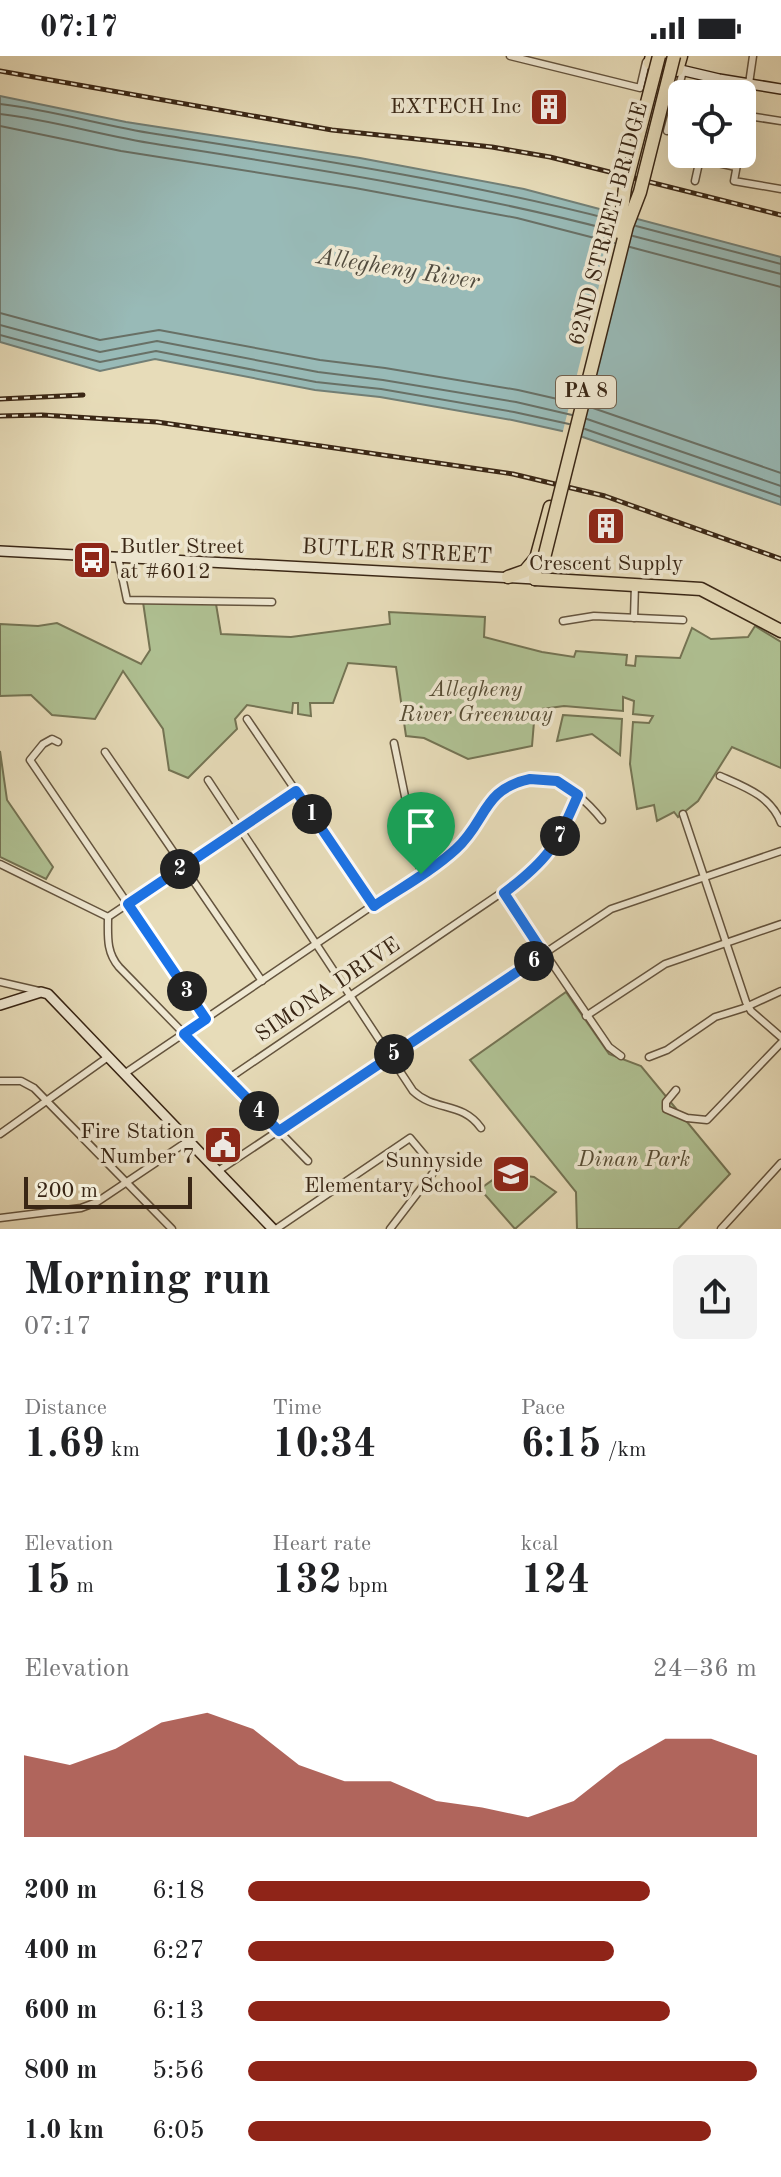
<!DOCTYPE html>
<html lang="en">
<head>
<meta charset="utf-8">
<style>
	:root { --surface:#fff; --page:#f2f2f2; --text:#202124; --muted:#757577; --accent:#8f2418 }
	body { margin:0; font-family:"Old Standard TT",serif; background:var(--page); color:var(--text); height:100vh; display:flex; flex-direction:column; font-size:30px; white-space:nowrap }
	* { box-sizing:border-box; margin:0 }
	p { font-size:26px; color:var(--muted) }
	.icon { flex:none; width:44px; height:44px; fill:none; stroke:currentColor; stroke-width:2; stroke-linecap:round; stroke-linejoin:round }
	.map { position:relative; height:1173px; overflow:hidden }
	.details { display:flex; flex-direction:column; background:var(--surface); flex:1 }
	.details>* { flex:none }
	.tools { position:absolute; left:668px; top:24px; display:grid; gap:16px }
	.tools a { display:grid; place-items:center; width:88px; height:88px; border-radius:12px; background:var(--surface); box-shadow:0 8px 32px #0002; font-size:40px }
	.scale { position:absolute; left:24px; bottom:20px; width:168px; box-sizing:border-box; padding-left:8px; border:4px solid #392615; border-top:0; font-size:22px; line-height:28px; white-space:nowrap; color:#392615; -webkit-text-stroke:6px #efe8d2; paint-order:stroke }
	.pin { position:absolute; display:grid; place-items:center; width:68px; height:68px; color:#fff; margin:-82px -34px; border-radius:50% 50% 50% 0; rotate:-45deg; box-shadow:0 0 8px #0007 }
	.pin .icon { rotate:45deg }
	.km { position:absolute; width:40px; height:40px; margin:-20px; border-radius:50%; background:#222; color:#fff; font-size:22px; line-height:40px; text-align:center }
	.round { display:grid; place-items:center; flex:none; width:84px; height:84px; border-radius:12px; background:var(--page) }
	.summary { display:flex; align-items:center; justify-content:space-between; height:136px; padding:0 24px }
	h1 { font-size:44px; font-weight:700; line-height:60px }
	.metrics { display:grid; grid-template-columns:repeat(3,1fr); gap:12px; height:136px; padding:8px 24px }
	.metrics div { display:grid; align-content:center }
	.metrics b { font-size:40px; font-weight:700 }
	.metrics small { font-size:22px; font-weight:400 }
	.metrics p { font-size:22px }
	.chart { height:224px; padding:16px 24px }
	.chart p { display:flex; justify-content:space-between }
	.chart svg { width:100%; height:144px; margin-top:8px; fill:var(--accent); opacity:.7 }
	ul { padding:0 24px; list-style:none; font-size:26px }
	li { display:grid; grid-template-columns:128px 96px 1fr; align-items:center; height:60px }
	li i { height:20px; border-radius:10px; background:var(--accent) }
	.status { display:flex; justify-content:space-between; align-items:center; height:56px; padding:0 40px; background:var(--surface); direction:ltr }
	.status svg { height:22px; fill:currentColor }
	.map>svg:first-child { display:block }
	.green { fill:#b0c294; stroke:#747454; stroke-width:2 }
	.water { fill:#98bab7; stroke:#727f76; stroke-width:2 }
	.pier { fill:#e7dcb9 }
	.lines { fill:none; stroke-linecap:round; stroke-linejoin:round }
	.shore { stroke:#687066; stroke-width:2 }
	.street-casing { stroke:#64543e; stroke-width:9 }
	.secondary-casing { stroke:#392615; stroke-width:12 }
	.highway-casing { stroke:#392615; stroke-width:15 }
	.street { stroke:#efe8d2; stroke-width:6 }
	.secondary { stroke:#efe8d2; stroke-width:9 }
	.highway { stroke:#e7dcb9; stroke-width:12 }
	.rail-casing { stroke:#392615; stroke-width:5 }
	.rail { stroke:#efe8d2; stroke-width:2; stroke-dasharray:6; stroke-linecap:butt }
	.highway-bridge-casing { stroke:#392615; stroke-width:15; stroke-linecap:butt }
	.highway-bridge { stroke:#e7dcb9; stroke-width:12 }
	.route-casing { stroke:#fff; stroke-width:16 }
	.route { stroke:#1a73e8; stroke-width:10 }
	.labels { text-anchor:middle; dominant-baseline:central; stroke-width:7; stroke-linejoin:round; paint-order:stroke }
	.shield { fill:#efe8d2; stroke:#70604e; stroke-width:2 }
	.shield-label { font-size:20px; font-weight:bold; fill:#392615 }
	.poi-label { font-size:22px; fill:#392615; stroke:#efe8d2; text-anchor:end }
	.street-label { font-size:22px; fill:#392615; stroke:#efe8d2 }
	.park-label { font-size:22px; font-style:italic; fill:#574d35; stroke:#efe8d2 }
	.water-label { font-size:24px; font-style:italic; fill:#514b3e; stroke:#efe8d2 }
</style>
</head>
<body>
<div class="status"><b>07:17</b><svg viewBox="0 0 49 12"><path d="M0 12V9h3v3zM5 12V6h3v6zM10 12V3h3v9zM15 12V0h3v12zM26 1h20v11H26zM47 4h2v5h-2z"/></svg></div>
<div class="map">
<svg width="781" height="1173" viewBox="0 0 781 1173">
	<rect width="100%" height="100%" fill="#e7dcb9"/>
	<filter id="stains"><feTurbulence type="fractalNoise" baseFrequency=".0025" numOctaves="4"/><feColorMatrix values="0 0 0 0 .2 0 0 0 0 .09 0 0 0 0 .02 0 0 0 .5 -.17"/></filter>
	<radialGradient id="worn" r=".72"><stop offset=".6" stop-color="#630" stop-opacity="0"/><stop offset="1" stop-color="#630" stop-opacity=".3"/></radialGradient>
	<g class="green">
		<path d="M143,546L216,548L221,578L291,581L390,568L389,556L485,561L484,581L542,596L574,601L576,595L627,599L626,609L635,610L636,600L680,602L692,572L711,583L748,581L755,570L781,586V712L732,691L698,745L678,761L674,756L657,765L654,749L637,753L630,708L633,666L649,667L653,660L633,658L634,645L623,641V655L564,650L535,654L532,690L468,703L424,682L406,680L396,611L348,607L333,647H310L311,660L298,658V647H293L292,657L247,649L235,663L237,673L188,722L169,714L163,673L123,615L95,663L52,659L31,639L0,640V568L38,570L57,567L141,608L150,594Z"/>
		<path d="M563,659L622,663L620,699L592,678L557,685Z"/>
		<path d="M0,695L7,744L53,811L46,823L0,801Z"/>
		<path d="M566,936L609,998L641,1010L730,1118L678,1173H577L576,1136L470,1004Z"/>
		<path d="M509,1118L534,1121L556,1136L515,1173L480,1133L494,1123Z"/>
	</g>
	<path class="water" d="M0,40L126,66L360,102L524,133L781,201V449L571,377L512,364L380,341L315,334L155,303L100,315L0,286Z"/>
	<path class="pier" d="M635,158L570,381L562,379L616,161Z"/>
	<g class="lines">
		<g class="shore">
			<path d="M0,48C52,54 104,70 156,78C309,102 462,125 613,164"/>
			<path d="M0,58C52,64 104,80 156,88C309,112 461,135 611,174"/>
			<path d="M0,70L121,95L355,132L517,162L614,187"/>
			<path d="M636,170L781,208"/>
			<path d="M633,180L781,218"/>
			<path d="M630,191L781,231"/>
			<path d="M0,257L100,284L159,274L320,304L385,312L518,334L575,347"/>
			<path d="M0,269L100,296L157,285L318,316L383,324L516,346L572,359"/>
			<path d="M0,279L100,306L156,295L316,326L381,333L514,356L569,368"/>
			<path d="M590,351L781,417"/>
			<path d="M587,363L781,430"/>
			<path d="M585,373L781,441"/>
		</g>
		<g class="street-casing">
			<g id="street">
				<path d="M510,0L640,32L646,6"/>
				<path d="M715,38L719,23"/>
				<path d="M742,59L781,65"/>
				<path d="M667,75L683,15"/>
				<path d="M742,76L753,0"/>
				<path d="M739,98L734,125L781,133"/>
				<path d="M700,103L736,111"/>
				<path d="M695,125L701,98"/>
				<path d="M118,501L127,544L272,546"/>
				<path d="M634,562L635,528"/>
				<path d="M563,565L594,560L683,564"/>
				<path d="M247,663L374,850"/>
				<path d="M58,686L52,683L43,688L30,704L206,963"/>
				<path d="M394,687L421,818"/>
				<path d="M105,696L262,925"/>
				<path d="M720,720C745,731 771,740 781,767"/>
				<path d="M208,724L413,1035C435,1056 462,1045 481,1072"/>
				<path d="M683,758L746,946L751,955L781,981"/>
				<path d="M0,808L108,861"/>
				<path d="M504,837L609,991L621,1000"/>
				<path d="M108,861C108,880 106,896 119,911L308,1105"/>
				<path d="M108,861L296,735"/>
				<path d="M0,926L39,935"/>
				<path d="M586,960L665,908L781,868"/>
				<path d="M649,1001L667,994L715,961L744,952L781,935"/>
				<path d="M124,1018L456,793C470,777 478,758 492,742C529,700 575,730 602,764"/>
				<path d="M228,1023L529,818C554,795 564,769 578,739"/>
				<path d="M0,1025H21L34,1032L172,1173"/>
				<path d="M676,1034L666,1046V1053L687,1062L707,1064L781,987"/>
				<path d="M0,1078L108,1001"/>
				<path d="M218,1115L611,853L781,795"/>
				<path d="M0,1162L81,1152L97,1146L188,1085"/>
				<path d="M276,1173L410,1082L436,1113L390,1173"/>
				<path d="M721,1173L781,1107"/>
			</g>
		</g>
		<g class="secondary-casing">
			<g id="secondary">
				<path d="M651,7L719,23L781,33"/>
				<path d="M0,495L535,523"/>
				<path d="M0,949L41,936L48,938L273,1173"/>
			</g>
		</g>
		<g class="highway-casing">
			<g id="highway">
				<path d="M650,7L652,0"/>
				<path d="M677,14L681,0"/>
				<path d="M508,521L525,515L536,502"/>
				<path d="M535,523L701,533L781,575"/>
				<path d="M535,523L537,499L550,451"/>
			</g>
		</g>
		<use href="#street" class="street"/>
		<use href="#secondary" class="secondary"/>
		<use href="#highway" class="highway"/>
		<g class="rail-casing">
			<g id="rail">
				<path d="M0,15L332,74L492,91L550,101L781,159"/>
				<path d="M0,343L83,339"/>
				<path d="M0,360L42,359L157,366L513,418L605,440L781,503"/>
			</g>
		</g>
		<use href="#rail" class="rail"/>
		<g class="highway-bridge-casing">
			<g id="highway-bridge">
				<path d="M619,176L625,132L659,0"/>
				<path d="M544,502L627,170L640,136L674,0"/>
			</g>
		</g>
		<use href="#highway-bridge" class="highway-bridge"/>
	</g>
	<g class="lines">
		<g class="route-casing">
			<path id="route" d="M530,723L557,725L578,739C556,790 549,803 504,837L544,898L279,1075L184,978L206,963L128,848L296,735L374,850C401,832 432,815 456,793C487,765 482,733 530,723Z"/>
		</g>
		<use href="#route" class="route"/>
	</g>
	<defs>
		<g id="building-square" transform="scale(2)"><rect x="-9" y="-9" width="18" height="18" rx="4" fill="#8f2418" stroke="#efe8d2"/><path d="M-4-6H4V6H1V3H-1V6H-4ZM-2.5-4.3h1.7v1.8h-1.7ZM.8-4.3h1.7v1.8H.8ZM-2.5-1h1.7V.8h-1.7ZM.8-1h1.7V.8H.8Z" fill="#fff"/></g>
		<g id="bus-square" transform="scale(2)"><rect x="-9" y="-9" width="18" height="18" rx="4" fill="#8f2418" stroke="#efe8d2"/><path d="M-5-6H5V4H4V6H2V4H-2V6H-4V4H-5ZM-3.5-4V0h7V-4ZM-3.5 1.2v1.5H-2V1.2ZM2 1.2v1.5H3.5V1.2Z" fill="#fff"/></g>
		<g id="civic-square" transform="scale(2)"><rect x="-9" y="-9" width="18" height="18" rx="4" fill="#8f2418" stroke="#efe8d2"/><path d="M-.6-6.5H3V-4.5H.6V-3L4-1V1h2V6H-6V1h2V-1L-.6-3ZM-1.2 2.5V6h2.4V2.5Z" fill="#fff"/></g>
		<g id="school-square" transform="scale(2)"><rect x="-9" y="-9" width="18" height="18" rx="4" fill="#8f2418" stroke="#efe8d2"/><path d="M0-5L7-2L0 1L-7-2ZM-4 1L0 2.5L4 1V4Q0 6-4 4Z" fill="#fff"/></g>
	</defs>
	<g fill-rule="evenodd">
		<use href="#building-square" x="549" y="51"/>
		<use href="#building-square" x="606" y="470"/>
		<use href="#bus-square" x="92" y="504"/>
		<use href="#civic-square" x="223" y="1089"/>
		<use href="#school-square" x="511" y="1118"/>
	</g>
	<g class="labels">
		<rect class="shield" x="556" y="320" width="60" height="32" rx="6"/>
		<g class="shield-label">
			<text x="586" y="336">PA 8</text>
		</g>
		<g class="poi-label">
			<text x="521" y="51">EXTECH Inc</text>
			<text x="120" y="491" text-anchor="start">Butler Street<tspan x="120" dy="25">at #6012</tspan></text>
			<text x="606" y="508" text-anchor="middle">Crescent Supply</text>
			<text x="195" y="1076">Fire Station<tspan x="195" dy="25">Number 7</tspan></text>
			<text x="483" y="1105">Sunnyside<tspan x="483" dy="25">Elementary School</tspan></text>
		</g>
		<g class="street-label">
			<text transform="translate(609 168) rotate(-75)">62ND STREET BRIDGE</text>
			<text transform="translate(397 496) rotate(3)">BUTLER STREET</text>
			<text transform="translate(328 934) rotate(-34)">SIMONA DRIVE</text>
		</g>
		<g class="park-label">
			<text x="476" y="634">Allegheny<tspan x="476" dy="25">River Greenway</tspan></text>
			<text x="634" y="1104">Dinan Park</text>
		</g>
		<g class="water-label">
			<text transform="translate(398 214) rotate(9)">Allegheny River</text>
		</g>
	</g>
	<rect width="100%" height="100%" filter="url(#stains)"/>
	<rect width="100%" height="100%" fill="url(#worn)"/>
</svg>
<div class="tools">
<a><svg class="icon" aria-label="locate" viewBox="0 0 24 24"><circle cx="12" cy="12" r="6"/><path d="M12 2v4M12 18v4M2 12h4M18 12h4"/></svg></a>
</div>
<div class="scale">200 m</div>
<div class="pin" style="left:421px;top:818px;background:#1e9e55"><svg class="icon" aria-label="arrive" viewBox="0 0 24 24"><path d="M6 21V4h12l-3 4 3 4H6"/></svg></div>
<b class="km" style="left:312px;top:758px">1</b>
<b class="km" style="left:180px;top:813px">2</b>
<b class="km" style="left:187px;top:935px">3</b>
<b class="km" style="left:259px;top:1055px">4</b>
<b class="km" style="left:394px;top:998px">5</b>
<b class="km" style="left:534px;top:905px">6</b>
<b class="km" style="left:560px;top:780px">7</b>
</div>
<section class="details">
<div class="summary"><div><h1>Morning run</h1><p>07:17</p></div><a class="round"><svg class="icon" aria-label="share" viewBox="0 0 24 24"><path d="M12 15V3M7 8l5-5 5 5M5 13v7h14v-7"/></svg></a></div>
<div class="metrics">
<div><p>Distance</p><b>1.69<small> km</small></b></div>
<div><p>Time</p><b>10:34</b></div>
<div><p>Pace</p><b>6:15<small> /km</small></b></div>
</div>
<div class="metrics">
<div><p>Elevation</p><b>15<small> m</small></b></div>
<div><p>Heart rate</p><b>132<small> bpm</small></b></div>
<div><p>kcal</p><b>124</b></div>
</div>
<div class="chart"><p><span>Elevation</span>24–36 m</p>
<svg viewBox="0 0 160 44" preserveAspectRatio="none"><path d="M0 44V19L10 22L20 17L30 9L40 6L50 11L60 22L70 27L80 27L90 33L100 35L110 38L120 33L130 22L140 14L150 14L160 19V44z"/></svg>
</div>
<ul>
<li><b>200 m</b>6:18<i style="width:79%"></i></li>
<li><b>400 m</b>6:27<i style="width:72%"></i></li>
<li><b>600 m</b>6:13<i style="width:83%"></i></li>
<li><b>800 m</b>5:56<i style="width:100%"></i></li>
<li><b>1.0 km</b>6:05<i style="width:91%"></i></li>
</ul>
</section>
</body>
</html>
